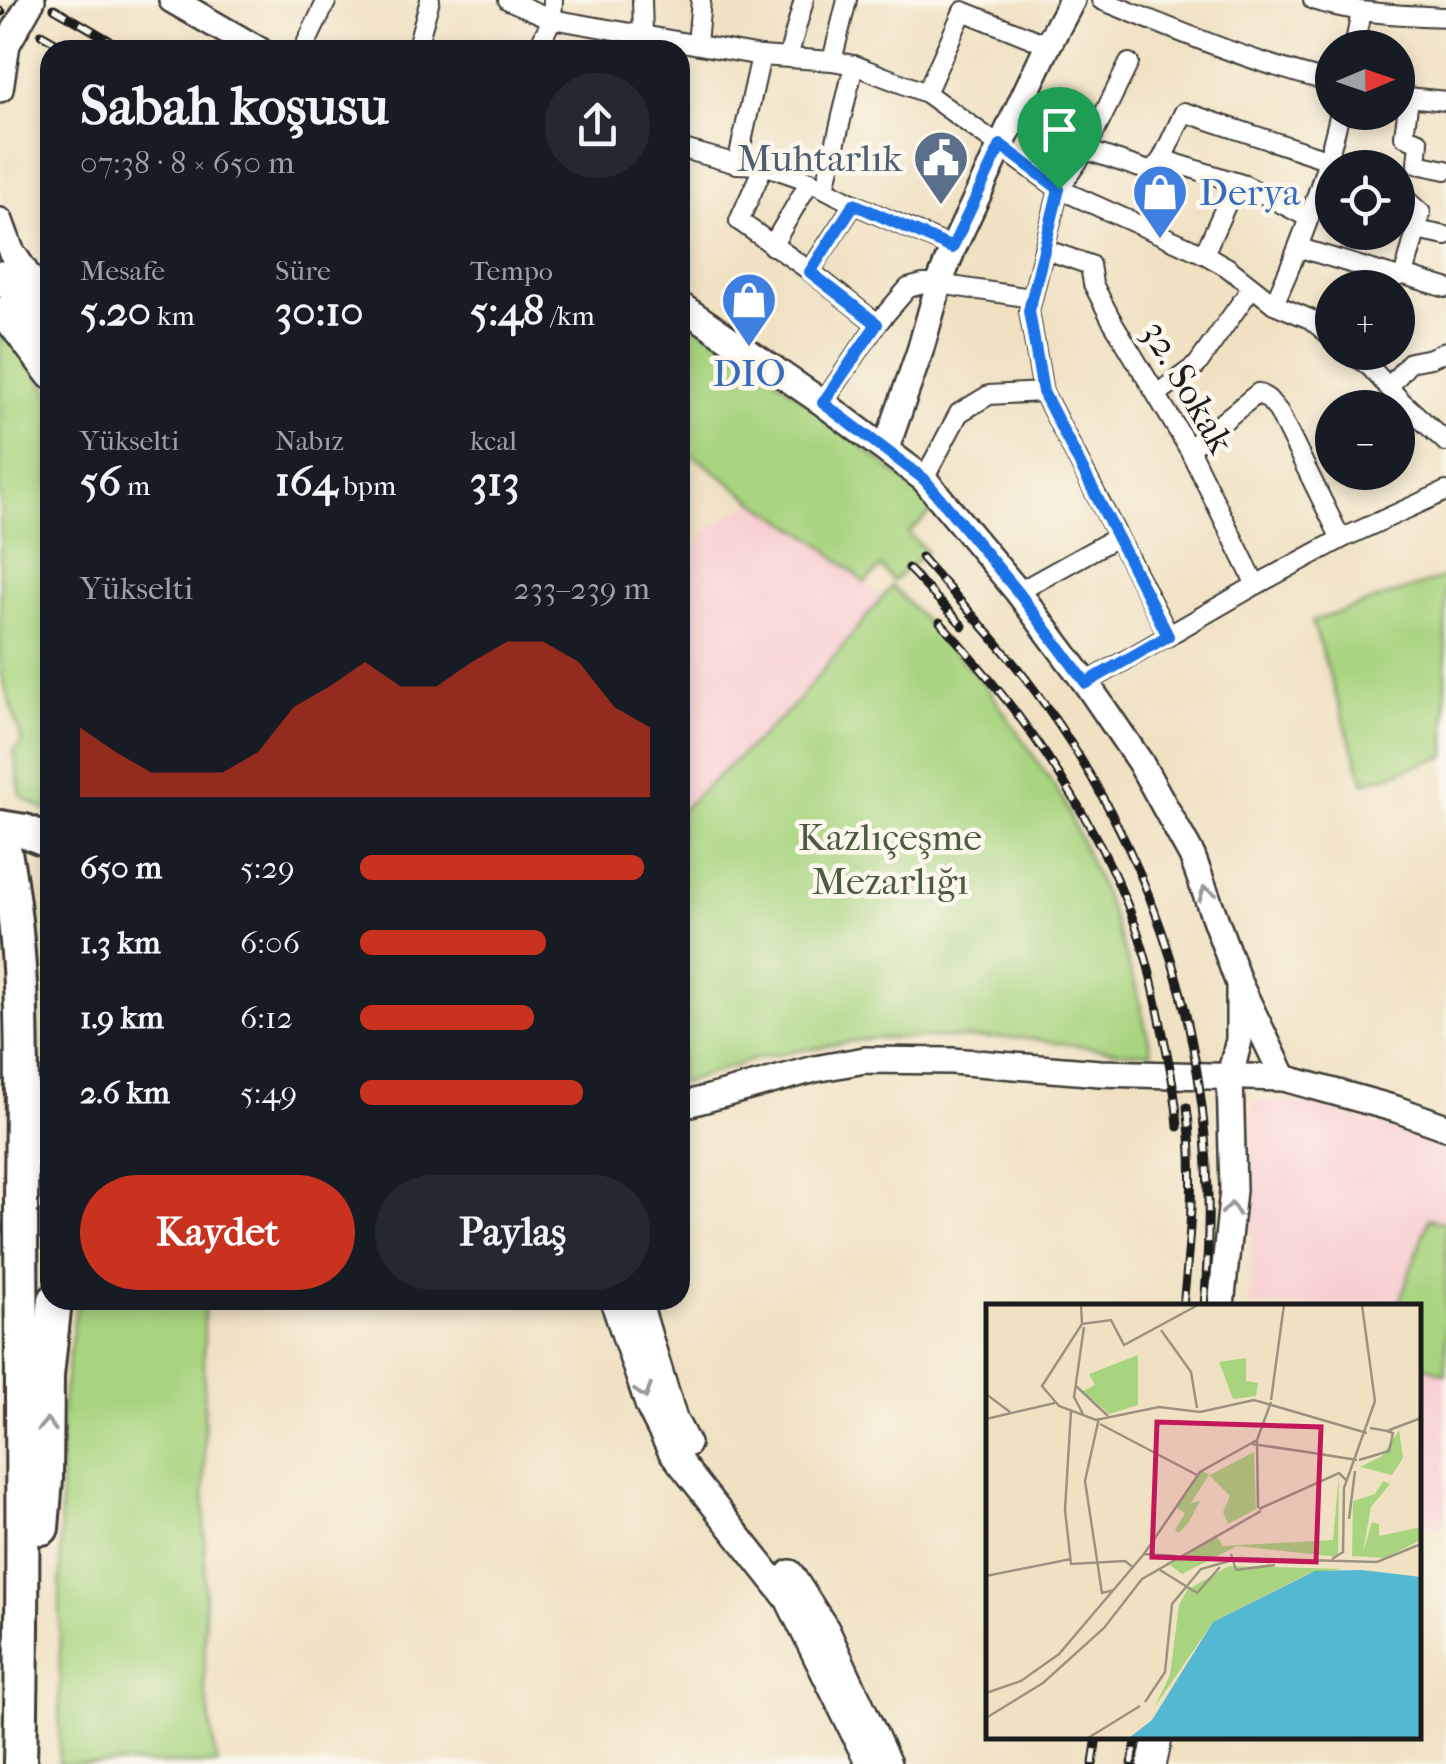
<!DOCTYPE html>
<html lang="tr">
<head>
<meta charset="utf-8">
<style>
	:root { --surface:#171b24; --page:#242831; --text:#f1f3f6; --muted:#9ea1a6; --accent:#c8321e }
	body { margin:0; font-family:"IM FELL French Canon",serif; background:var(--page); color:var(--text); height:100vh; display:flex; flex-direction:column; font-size:38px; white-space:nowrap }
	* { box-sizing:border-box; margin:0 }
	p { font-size:32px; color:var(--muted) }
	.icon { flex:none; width:55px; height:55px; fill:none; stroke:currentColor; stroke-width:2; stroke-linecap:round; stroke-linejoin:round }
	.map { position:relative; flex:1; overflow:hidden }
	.details { position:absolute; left:40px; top:40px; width:650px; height:1270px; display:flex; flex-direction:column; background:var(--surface); border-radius:30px; box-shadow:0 5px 15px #0003 }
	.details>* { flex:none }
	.needle { width:65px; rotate:88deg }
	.buttons { position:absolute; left:1315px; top:30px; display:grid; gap:20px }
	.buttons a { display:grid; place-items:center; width:100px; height:100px; border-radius:50%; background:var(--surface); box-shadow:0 5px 15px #0003; font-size:50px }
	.pin { position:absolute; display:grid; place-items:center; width:85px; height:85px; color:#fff; margin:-102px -42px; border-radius:50% 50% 50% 0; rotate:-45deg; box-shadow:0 0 10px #0007 }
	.pin .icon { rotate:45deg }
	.round { display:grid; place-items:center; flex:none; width:105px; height:105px; border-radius:52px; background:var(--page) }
	.summary { display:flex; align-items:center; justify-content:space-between; height:170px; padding:0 40px }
	h1 { font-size:55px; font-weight:700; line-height:75px }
	.metrics { display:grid; grid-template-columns:repeat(3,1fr); gap:15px; height:170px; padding:10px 40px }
	.metrics div { display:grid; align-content:center }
	.metrics b { font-size:42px; font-weight:700 }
	.metrics small { font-size:28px; font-weight:400 }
	.metrics p { font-size:28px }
	.chart { height:280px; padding:20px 40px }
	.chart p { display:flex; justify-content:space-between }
	.chart svg { width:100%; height:180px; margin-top:10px; fill:var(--accent); opacity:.7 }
	.primary-button { display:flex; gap:20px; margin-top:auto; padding:20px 40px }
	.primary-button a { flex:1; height:115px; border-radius:60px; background:var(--accent); color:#fff; font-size:40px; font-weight:700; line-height:115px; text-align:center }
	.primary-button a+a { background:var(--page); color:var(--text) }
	ul { padding:0 40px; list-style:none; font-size:32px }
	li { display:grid; grid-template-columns:160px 120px 1fr; align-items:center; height:75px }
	li i { height:25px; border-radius:12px; background:var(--accent) }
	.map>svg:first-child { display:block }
	.built { fill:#f7cfd1 }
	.green { fill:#a9d47f; stroke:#62784e; stroke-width:2.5 }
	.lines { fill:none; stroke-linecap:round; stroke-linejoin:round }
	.street-casing { stroke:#3c3a35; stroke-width:22 }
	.secondary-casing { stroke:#3c3a35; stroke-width:30 }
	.primary-casing { stroke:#3c3a35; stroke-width:32 }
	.highway-casing { stroke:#3c3a35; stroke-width:38 }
	.street { stroke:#fff; stroke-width:18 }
	.secondary { stroke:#fff; stroke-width:25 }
	.primary { stroke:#fff; stroke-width:28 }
	.highway { stroke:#fff; stroke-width:32 }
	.rail-casing { stroke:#1c1c1c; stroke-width:9 }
	.rail { stroke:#fbf7ec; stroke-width:5; stroke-dasharray:15; stroke-linecap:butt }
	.oneway { stroke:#999 }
	.route-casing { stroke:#fff; stroke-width:20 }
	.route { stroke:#1a73e8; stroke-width:12 }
	.labels { text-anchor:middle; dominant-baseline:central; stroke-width:9; stroke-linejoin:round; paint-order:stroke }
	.service-label { font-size:38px; fill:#4e5e75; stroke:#fbf7ec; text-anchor:end }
	.shop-label { font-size:38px; fill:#366cbe; stroke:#fbf7ec; text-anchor:start }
	.street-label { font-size:38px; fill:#1c1c1c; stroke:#fbf7ec }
	.park-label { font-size:38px; fill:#4d5c3f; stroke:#fbf7ec }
	.inset-road { fill:none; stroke:#9b9280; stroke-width:2.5 }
	.view { fill:#c2185b; fill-opacity:0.15; stroke:#c2185b; stroke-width:5 }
	.inset-edge { fill:none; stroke:#1c1c1c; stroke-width:5 }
</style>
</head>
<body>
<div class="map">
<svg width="1446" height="1764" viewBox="0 0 1446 1764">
	<rect width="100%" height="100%" fill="#fbf7ec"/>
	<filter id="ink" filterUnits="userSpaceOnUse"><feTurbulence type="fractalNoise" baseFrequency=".01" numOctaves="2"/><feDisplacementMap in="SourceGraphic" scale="20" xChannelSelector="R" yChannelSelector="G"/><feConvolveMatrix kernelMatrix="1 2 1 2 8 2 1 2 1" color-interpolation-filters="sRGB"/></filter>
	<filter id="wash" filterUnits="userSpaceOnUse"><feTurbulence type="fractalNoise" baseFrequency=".0048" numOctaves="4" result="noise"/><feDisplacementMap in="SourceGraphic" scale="40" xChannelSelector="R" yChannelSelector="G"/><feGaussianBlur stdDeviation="2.25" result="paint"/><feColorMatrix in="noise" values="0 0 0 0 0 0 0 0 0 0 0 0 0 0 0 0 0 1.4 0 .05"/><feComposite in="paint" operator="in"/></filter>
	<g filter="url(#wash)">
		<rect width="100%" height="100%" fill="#f0e1c3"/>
		<g class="built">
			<path d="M754,501L818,542L883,599L792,708L680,811V570L707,530Z"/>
			<path d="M1253,1100L1314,1104L1446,1145V1513L1439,1529L1419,1520L1418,1306H1250Z"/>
		</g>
		<g class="green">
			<path d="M680,314L770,373L938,507L908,533L927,552L893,581L881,567L865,583L818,542L754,501L700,460L680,449Z"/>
			<path d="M0,321L50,392V813L21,796L14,753L22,741L0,672Z"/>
			<path d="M1446,577V756L1364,783L1312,621Z"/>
			<path d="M892,586L987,687L1063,799L1110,909L1135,984L1152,1052H1125L1024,1038H871L758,1058L680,1084V811L792,708Z"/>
			<path d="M1429,1218L1446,1224V1374L1419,1364L1418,1306H1398Z"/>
			<path d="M77,1300H204L205,1687L217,1764H59L61,1430L63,1399Z"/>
		</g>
	</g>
	<g filter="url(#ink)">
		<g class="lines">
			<g class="street-casing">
				<g id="street">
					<path d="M508,0L552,19L761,56L832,61L854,65L926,93L1059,189L1204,254L1227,267L1274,304L1310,319L1332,337"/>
					<path d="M642,0L643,34"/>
					<path d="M1101,0C1178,31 1252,63 1332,82"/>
					<path d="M1313,0C1357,14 1400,15 1446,17"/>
					<path d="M697,44L701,0"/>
					<path d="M1354,48L1361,12"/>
					<path d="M303,50L327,0"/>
					<path d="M416,50L430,0"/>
					<path d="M537,50L552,19L553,0"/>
					<path d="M788,57L804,0"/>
					<path d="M832,61L847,0"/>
					<path d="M1129,63L1086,150L1059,189L1029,311L1043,392L1169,636"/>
					<path d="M926,93L963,11L1048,45"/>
					<path d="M1398,96L1446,101"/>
					<path d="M1409,98L1404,136L1419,142L1417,164L1446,170"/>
					<path d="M680,148L737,164L764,165L810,181L854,204L953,248"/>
					<path d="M1086,150L1152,172L1162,159L1184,112L1329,160L1345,168"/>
					<path d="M1162,159L1245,185L1309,218"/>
					<path d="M737,164L761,56"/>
					<path d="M764,165L739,221L810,271L877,324"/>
					<path d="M825,188L854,65"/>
					<path d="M1398,192L1421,213L1404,275"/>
					<path d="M1416,230L1446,236"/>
					<path d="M772,246L810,181"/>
					<path d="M1300,248L1396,277L1404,275L1446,288"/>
					<path d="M1044,249L1090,265L1093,284L1111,319L1189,449L1256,585"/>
					<path d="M1204,254L1236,183"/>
					<path d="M810,271L854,204"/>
					<path d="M1274,304C1302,242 1325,179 1340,112"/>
					<path d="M1351,352L1370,367L1401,401L1446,442"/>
					<path d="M1389,387L1410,362L1431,358L1446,351"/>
					<path d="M1157,394L1197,365L1252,287"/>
					<path d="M823,403L877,324L908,288L923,284H939L1031,298"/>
					<path d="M1189,449L1258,393L1268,399L1278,411L1341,539"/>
					<path d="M924,479L959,413L989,395L1043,392"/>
					<path d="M1018,592L1117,537"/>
					<path d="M1086,683L1256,585L1341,539L1446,491"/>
				</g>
			</g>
			<g class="secondary-casing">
				<g id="secondary">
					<path d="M172,0L259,50"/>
					<path d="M0,52L7,44L32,0"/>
					<path d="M0,89L7,44"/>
					<path d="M0,221L11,251L50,308"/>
					<path d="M0,274L50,347"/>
					<path d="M680,305L823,403L924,479L1018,592L1086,683L1140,762L1192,856L1239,984L1284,1078"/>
					<path d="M0,310L50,376"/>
					<path d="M886,448L920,351L939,284L953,248L1048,45L1072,0"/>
					<path d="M680,1106L815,1069L865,1060L952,1061L1100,1073L1284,1078L1396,1109L1446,1127"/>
					<path d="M613,1300L649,1407L671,1451L788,1599L869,1764"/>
					<path d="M638,1300L674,1419L687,1444"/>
					<path d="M1221,1306L1233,1190L1230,1076L1239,1040V989"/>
					<path d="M790,1573L826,1629L888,1764"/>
				</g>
			</g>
			<g class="primary-casing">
				<path id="primary" d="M1152,1764L1158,1736"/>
			</g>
			<g class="highway-casing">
				<g id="highway">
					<path d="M0,827L25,831L50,841"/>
					<path d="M0,828C29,956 21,1089 21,1220C22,1401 24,1583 20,1764"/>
					<path d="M42,1528L46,1479L47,1376L55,1300"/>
				</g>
			</g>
			<use href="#street" class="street"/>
			<use href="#secondary" class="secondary"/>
			<use href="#primary" class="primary"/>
			<use href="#highway" class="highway"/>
			<g class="rail-casing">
				<g id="rail">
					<path d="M54,8L126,50"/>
					<path d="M0,11L2,12"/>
					<path d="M41,34L69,50"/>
					<path d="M921,557C964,606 1011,655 1048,709C1174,890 1224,1087 1204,1306"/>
					<path d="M908,568L963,626"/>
					<path d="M940,622C1021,710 1094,813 1136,927C1148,960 1155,995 1162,1029C1169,1062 1176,1094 1178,1127"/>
					<path d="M1183,1306C1190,1241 1196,1173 1187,1107"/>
					<path d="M1093,1764L1097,1736"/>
					<path d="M1132,1764L1137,1736"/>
				</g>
			</g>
			<use href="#rail" class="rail"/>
		</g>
		<defs><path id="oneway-chevron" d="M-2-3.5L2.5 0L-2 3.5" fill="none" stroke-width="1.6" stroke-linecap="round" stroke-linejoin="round" transform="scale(2.5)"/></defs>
		<g class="oneway">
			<use href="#oneway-chevron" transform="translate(1206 893) rotate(-110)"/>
			<use href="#oneway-chevron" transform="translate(1231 1209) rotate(-84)"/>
			<use href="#oneway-chevron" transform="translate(644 1392) rotate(72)"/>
			<use href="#oneway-chevron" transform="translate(47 1425) rotate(-89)"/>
		</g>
	</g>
	<g class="lines" filter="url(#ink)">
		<g class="route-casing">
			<path id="route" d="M1001,145L1059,189L1029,311L1043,392L1168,636L1086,683L1018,592L924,479L823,403L877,324L810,272L854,204L952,248Z"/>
		</g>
		<use href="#route" class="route"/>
	</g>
	<defs>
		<g id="civic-pin" transform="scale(2.875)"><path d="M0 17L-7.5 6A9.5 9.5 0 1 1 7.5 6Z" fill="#5c6f8a" stroke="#fbf7ec"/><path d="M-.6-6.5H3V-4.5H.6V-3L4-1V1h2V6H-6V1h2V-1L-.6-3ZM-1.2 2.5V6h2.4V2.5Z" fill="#fff"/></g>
		<g id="shop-pin" transform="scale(2.875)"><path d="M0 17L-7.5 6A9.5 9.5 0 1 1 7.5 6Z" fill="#3f7fe0" stroke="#fbf7ec"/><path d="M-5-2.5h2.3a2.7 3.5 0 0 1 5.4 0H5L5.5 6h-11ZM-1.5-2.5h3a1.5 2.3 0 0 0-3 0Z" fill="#fff"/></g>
	</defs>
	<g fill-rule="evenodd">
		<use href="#civic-pin" x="941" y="158"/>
		<use href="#shop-pin" x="1160" y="192"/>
		<use href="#shop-pin" x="749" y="300"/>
	</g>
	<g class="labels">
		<g class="service-label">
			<text x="902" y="158">Muhtarlık</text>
		</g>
		<g class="shop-label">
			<text x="1199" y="192">Derya</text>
			<text x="749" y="373" text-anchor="middle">DIO</text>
		</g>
		<g class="street-label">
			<text transform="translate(1188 387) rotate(60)">32. Sokak</text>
		</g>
		<g class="park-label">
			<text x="890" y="837">Kazlıçeşme<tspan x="890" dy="44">Mezarlığı</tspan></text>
		</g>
	</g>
	<g transform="translate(986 1304)">
		<rect width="435" height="435" fill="#f0e1c3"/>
		<path d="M152,51V101L123,110L97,87L109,81L103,70ZM260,54V77L272,79L270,92L247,95L233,58ZM413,126L417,154L406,171L374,163L396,152ZM268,148L270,205L242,220L237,208L244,192L223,171L205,199L214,197L203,218L193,229L189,226L199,209L189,203L216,167L224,171ZM353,170L352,253L251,242L196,270L184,261L230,231L237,242L347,236ZM397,177L404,180L385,203L377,248L386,218L393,220V232L435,223V236L399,254L366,252L367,197L389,190ZM243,262L357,265L324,269L227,318L168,404L184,371L193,301L201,286Z" fill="#a9d47f"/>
		<path d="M376,266L435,273V434H143L166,416L227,318L329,267Z" fill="#54b8d3"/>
		<path class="inset-road" d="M95,1L96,20L56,82L73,102L110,116L173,103L214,108L268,96L381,129M96,20L125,16L138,41L212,1M175,26L205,68L211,104M89,81L122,112M0,90L24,108M285,96L298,1M85,107L79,206L85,260L139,257L148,264M97,110L88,93L98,23M113,114L99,177L116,289L128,286M0,115L69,99M114,120L211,171M384,124L401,127L435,114M266,140L321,148M321,148L371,156M373,156L403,147L407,129L401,127M272,204L271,136L285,98M273,205L353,169L360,176M363,215L369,167M158,250L214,168L271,136M245,250L250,266L289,261M346,255L357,248L358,184L389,97L376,1M174,266L211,289L234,263M0,272L85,255M0,389L35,377L73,350L158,250L190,252M159,398L179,368L186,300L215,265L254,254L391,258L435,240M0,414L57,379L118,324L156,275L275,207M102,434L154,402"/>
		<path class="view" d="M171,118L335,123L330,258L166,253Z"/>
		<rect width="435" height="435" class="inset-edge"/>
	</g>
</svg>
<div class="buttons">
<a><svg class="needle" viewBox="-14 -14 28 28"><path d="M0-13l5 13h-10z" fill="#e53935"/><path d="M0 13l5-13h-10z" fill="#9ea1a6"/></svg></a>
<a><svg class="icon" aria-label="locate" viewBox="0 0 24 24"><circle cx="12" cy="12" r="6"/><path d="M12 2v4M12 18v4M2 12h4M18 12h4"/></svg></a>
<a>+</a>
<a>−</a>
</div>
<div class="pin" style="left:1059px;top:189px;background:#1e9e55"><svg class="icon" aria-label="arrive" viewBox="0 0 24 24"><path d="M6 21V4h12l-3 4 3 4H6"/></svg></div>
<section class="details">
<div class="summary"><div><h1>Sabah koşusu</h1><p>07:38 · 8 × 650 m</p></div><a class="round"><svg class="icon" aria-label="share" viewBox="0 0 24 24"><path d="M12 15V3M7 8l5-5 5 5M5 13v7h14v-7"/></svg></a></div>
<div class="metrics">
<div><p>Mesafe</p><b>5.20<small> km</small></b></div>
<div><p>Süre</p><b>30:10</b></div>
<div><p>Tempo</p><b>5:48<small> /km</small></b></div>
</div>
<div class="metrics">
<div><p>Yükselti</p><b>56<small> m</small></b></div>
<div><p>Nabız</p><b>164<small> bpm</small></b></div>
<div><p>kcal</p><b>313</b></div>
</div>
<div class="chart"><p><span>Yükselti</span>233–239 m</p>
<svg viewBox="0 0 160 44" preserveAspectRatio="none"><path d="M0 44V27L10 33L20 38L30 38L40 38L50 33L60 22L70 17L80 11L90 17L100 17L110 11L120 6L130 6L140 11L150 22L160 27V44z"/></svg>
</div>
<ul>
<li><b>650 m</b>5:29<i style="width:98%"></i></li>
<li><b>1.3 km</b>6:06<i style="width:64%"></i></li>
<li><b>1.9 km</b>6:12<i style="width:60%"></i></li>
<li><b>2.6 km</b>5:49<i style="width:77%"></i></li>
</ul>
<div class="primary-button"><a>Kaydet</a><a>Paylaş</a></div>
</section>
</div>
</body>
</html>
